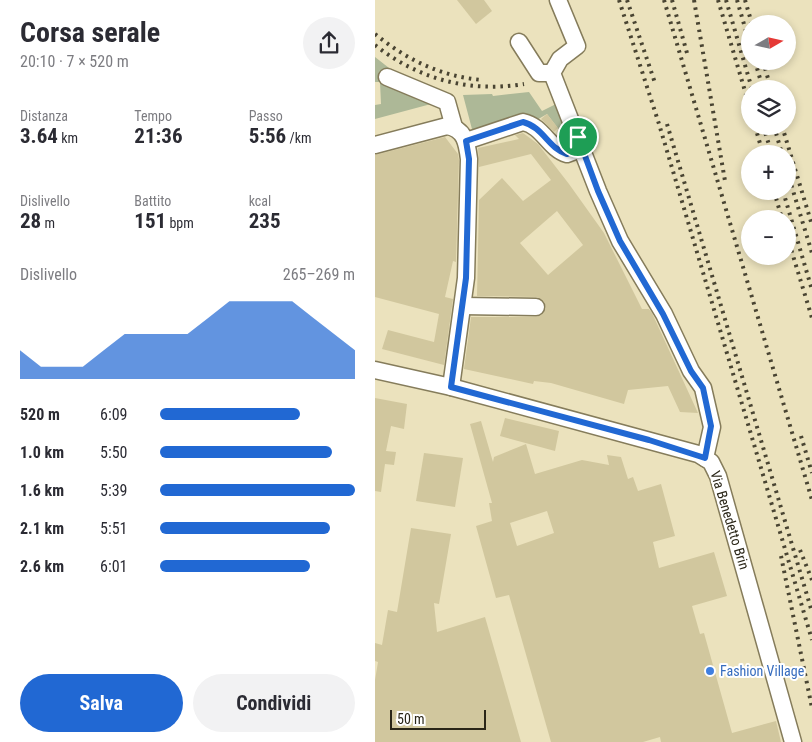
<!DOCTYPE html>
<html lang="it">
<head>
<meta charset="utf-8">
<style>
	:root { --surface:#fff; --page:#f2f2f3; --text:#2b2b33; --muted:#7c7c81; --accent:#2168d3 }
	body { margin:0; font-family:"Roboto Condensed",sans-serif; background:var(--page); color:var(--text); height:100vh; display:flex; flex-direction:column; font-size:19px; white-space:nowrap }
	* { box-sizing:border-box; margin:0 }
	p { font-size:16px; color:var(--muted) }
	.icon { flex:none; width:28px; height:28px; fill:none; stroke:currentColor; stroke-width:2; stroke-linecap:round; stroke-linejoin:round }
	.map { position:relative; flex:1; overflow:hidden }
	.panel { display:flex; flex-direction:column; background:var(--surface); width:375px }
	.panel>* { flex:none }
	.needle { width:32px; rotate:81deg }
	.buttons { position:absolute; left:366px; top:15px; display:grid; gap:10px }
	.buttons a { display:grid; place-items:center; width:55px; height:55px; border-radius:50%; background:var(--surface); box-shadow:0 2px 8px #0003; font-size:25px }
	.scale { position:absolute; left:15px; bottom:12px; width:96px; box-sizing:border-box; padding-left:5px; border:2px solid #2a2618; border-top:0; font-size:14px; line-height:18px; white-space:nowrap; color:#2a2618; -webkit-text-stroke:4px #fff; paint-order:stroke }
	.pin { position:absolute; display:grid; place-items:center; width:42px; height:42px; color:#fff; margin:-21px; border:2px solid #fff; border-radius:50%; box-shadow:0 1px 5px #0007 }
	.round { display:grid; place-items:center; flex:none; width:52px; height:52px; border-radius:26px; background:var(--page) }
	.overview { display:flex; align-items:center; justify-content:space-between; height:85px; padding:0 20px }
	h1 { font-size:28px; font-weight:700; line-height:38px }
	.figures { display:grid; grid-template-columns:repeat(3,1fr); gap:8px; height:85px; padding:5px 20px }
	.figures div { display:grid; align-content:center }
	.figures b { font-size:21px; font-weight:700 }
	.figures small { font-size:14px; font-weight:400 }
	.figures p { font-size:14px }
	.chart { height:140px; padding:10px 20px }
	.chart p { display:flex; justify-content:space-between }
	.chart svg { width:100%; height:90px; margin-top:5px; fill:var(--accent); opacity:.7 }
	.action { display:flex; gap:10px; margin-top:auto; padding:10px 20px }
	.action a { flex:1; height:58px; border-radius:30px; background:var(--accent); color:#fff; font-size:20px; font-weight:700; line-height:58px; text-align:center }
	.action a+a { background:var(--page); color:var(--text) }
	ul { padding:0 20px; list-style:none; font-size:16px }
	li { display:grid; grid-template-columns:80px 60px 1fr; align-items:center; height:38px }
	li i { height:12px; border-radius:6px; background:var(--accent) }
	main { display:flex; flex:1; min-height:0 }
	.map>svg:first-child { display:block }
	.green { fill:#adb897 }
	.building { fill:#d1c79e; fill-rule:evenodd }
	.lines { fill:none; stroke-linecap:round; stroke-linejoin:round }
	.minor-casing { stroke:#857c5b; stroke-width:19 }
	.minor { stroke:#fff; stroke-width:16 }
	.rail { stroke:#494432; stroke-width:4; stroke-dasharray:2.5 5; stroke-linecap:butt }
	.route-casing { stroke:#fff; stroke-width:10 }
	.route { stroke:#2168d3; stroke-width:6 }
	.shop-dot { fill:#3f7fe0; stroke:#fff; stroke-width:2 }
	.labels { text-anchor:middle; dominant-baseline:central; stroke-width:4; stroke-linejoin:round; paint-order:stroke }
	.street-label { font-size:14px; fill:#2a2618; stroke:#fff }
	.shop-label { font-size:14px; fill:#366cbe; stroke:#fff; text-anchor:start }
</style>
</head>
<body>
<main>
<section class="panel">
<div class="overview"><div><h1>Corsa serale</h1><p>20:10 · 7 × 520 m</p></div><a class="round"><svg class="icon" aria-label="share" viewBox="0 0 24 24"><path d="M12 15V3M7 8l5-5 5 5M5 13v7h14v-7"/></svg></a></div>
<div class="figures">
<div><p>Distanza</p><b>3.64<small> km</small></b></div>
<div><p>Tempo</p><b>21:36</b></div>
<div><p>Passo</p><b>5:56<small> /km</small></b></div>
</div>
<div class="figures">
<div><p>Dislivello</p><b>28<small> m</small></b></div>
<div><p>Battito</p><b>151<small> bpm</small></b></div>
<div><p>kcal</p><b>235</b></div>
</div>
<div class="chart"><p><span>Dislivello</span>265–269 m</p>
<svg viewBox="0 0 160 44" preserveAspectRatio="none"><path d="M0 44V30L10 38L20 38L30 38L40 30L50 22L60 22L70 22L80 22L90 14L100 6L110 6L120 6L130 6L140 14L150 22L160 30V44z"/></svg>
</div>
<ul>
<li><b>520 m</b>6:09<i style="width:72%"></i></li>
<li><b>1.0 km</b>5:50<i style="width:88%"></i></li>
<li><b>1.6 km</b>5:39<i style="width:100%"></i></li>
<li><b>2.1 km</b>5:51<i style="width:87%"></i></li>
<li><b>2.6 km</b>6:01<i style="width:77%"></i></li>
</ul>
<div class="action"><a>Salva</a><a>Condividi</a></div>
</section>
<div class="map">
<svg width="437" height="742" viewBox="0 0 437 742">
	<rect width="100%" height="100%" fill="#ebe2bd"/>
	<g class="green">
		<path d="M0,57L14,68L5,80L56,104L0,119V105L6,104L5,82H0Z"/>
		<path d="M154,92L167,111L181,104L191,127L185,131L172,114L160,121L98,133L88,95L117,94L118,96Z"/>
	</g>
	<g class="building">
		<path d="M82,0H109L117,11L101,24Z"/>
		<path d="M172,114L183,128L179,132L166,119Z"/>
		<path d="M148,133L163,144L194,184L229,233L267,309H274L277,313L323,413L305,412L293,386L253,390L249,404L176,383L159,381L158,384L89,369L96,317H161L166,315L171,308L169,302L162,297L102,296L104,200L127,178L148,201L176,180L156,154L104,167L103,148L144,139L140,135ZM182,211L208,245L173,275L145,243Z"/>
		<path d="M70,137L83,154L84,160L81,262L78,261L70,297L78,299L69,365L7,349L13,330L59,342L64,314L0,297V155Z"/>
		<path d="M0,398L32,404L29,429L16,426L11,451L21,452L19,465L10,464L6,492L0,491Z"/>
		<path d="M130,418L184,431L180,451L125,436Z"/>
		<path d="M106,421L118,462L119,457L151,444L160,474L207,460L234,465L232,455L246,457L253,479L258,477L263,491L286,484L300,536L278,542L284,568L339,552L352,596L317,606L325,634L329,633L357,733L401,721L406,742H286L285,737L268,742H176L134,595L121,598L101,526L117,521L114,503H117L95,424ZM172,511L179,533L142,546L135,523Z"/>
		<path d="M49,453L88,458L80,507L41,501Z"/>
		<path d="M36,528L76,534L64,604L59,603L62,632L110,617L146,742H0V680L3,662L0,661V643L7,645L13,610L22,612Z"/>
	</g>
	<g class="lines">
		<g class="minor-casing">
			<g id="minor">
				<path d="M183,0L202,46L185,59L177,73L223,191L245,241L289,314L316,371L328,388L337,427L330,458"/>
				<path d="M144,42L164,73H177"/>
				<path d="M12,77L72,102L79,127"/>
				<path d="M91,141L148,122C168,126 174,149 192,154L200,151L203,137"/>
				<path d="M0,145L72,126C90,129 92,143 94,159L91,278L76,387"/>
				<path d="M88,306L161,307"/>
				<path d="M0,370L76,387L323,454L336,462L343,476L418,742"/>
			</g>
		</g>
		<use href="#minor" class="minor"/>
		<g class="rail">
			<path d="M244,0L284,124L437,640"/>
			<path d="M252,0L280,83"/>
			<path d="M289,0L437,500"/>
			<path d="M297,0L312,53"/>
			<path d="M319,0L350,181"/>
			<path d="M343,0L375,108"/>
			<path d="M351,0L377,89"/>
			<path d="M362,0L375,45"/>
			<path d="M370,0L377,24"/>
			<path d="M0,34C32,60 67,77 108,80"/>
			<path d="M0,45C43,79 94,93 149,84"/>
			<path d="M380,61L388,89"/>
			<path d="M388,61L396,89"/>
			<path d="M292,124L437,612"/>
			<path d="M380,126L388,154"/>
			<path d="M388,126L397,154"/>
			<path d="M399,126L407,154"/>
			<path d="M407,126L437,225"/>
			<path d="M412,171L437,253"/>
			<path d="M399,191L407,219"/>
			<path d="M408,191L437,290"/>
			<path d="M412,236L437,318"/>
			<path d="M426,436L437,473"/>
			<path d="M425,550L437,580"/>
			<path d="M406,556L437,708"/>
		</g>
	</g>
	<g class="lines">
		<g class="route-casing">
			<path id="route" d="M148,122C168,127 174,149 192,154L200,150L203,137L223,191L245,241L288,314L316,371L328,388L336,426L330,458L274,440L76,387L91,278L94,159L91,141Z"/>
		</g>
		<use href="#route" class="route"/>
	</g>
	<circle class="shop-dot" cx="335" cy="671" r="5"/>
	<g class="labels">
		<g class="street-label">
			<text transform="translate(355 520) rotate(73)">Via Benedetto Brin</text>
		</g>
		<g class="shop-label">
			<text x="345" y="671">Fashion Village</text>
		</g>
	</g>
</svg>
<div class="buttons">
<a><svg class="needle" viewBox="-14 -14 28 28"><path d="M0-13l5 13h-10z" fill="#e53935"/><path d="M0 13l5-13h-10z" fill="#7c7c81"/></svg></a>
<a><svg class="icon" aria-label="layers" viewBox="0 0 24 24"><path d="M12 4l9 5-9 5-9-5zM3 14l9 5 9-5"/></svg></a>
<a>+</a>
<a>−</a>
</div>
<div class="scale">50 m</div>
<div class="pin" style="left:203px;top:137px;background:#1e9e55"><svg class="icon" aria-label="arrive" viewBox="0 0 24 24"><path d="M6 21V4h12l-3 4 3 4H6"/></svg></div>
</div>
</main>
</body>
</html>
